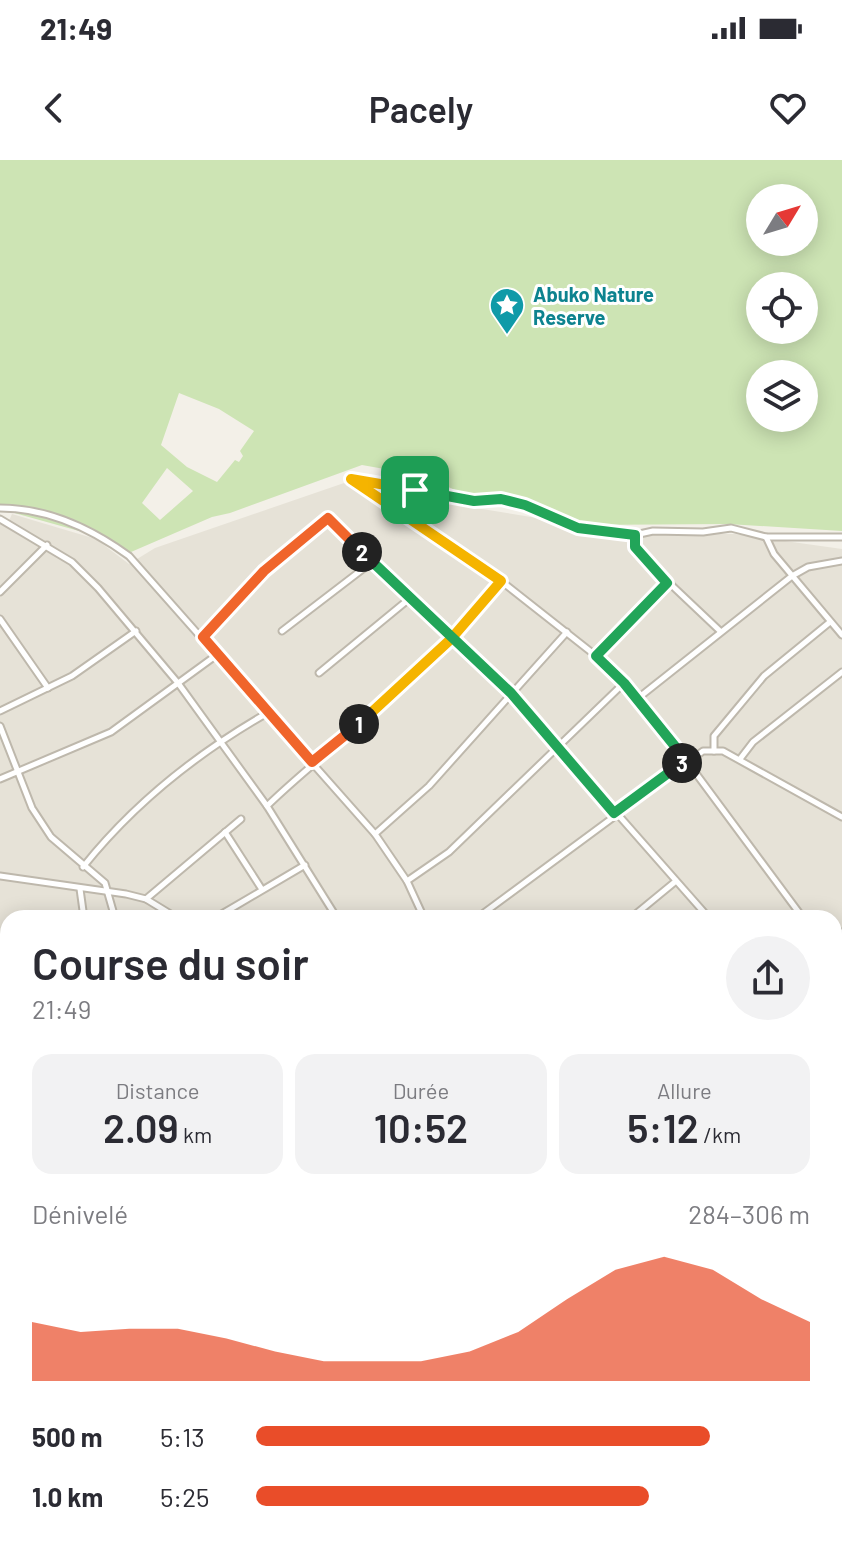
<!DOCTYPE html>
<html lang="fr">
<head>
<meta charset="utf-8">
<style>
	:root { --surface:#fff; --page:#f2f2f3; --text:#2b2b33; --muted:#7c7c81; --accent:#e94d29 }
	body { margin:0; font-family:Barlow,sans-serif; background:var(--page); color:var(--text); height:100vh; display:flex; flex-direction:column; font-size:30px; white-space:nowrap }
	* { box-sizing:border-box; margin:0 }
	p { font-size:26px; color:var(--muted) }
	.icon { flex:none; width:44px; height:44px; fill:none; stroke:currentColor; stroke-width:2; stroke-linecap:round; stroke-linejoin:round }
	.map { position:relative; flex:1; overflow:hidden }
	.side { position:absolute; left:0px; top:750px; width:842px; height:634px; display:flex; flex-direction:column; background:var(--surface); border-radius:24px 24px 0 0; box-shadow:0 4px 20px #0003 }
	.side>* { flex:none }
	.needle { width:52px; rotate:52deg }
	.fabs { position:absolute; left:746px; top:24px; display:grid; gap:16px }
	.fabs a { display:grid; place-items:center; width:72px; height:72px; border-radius:50%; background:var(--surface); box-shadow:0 4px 20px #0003; font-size:40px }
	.pin { position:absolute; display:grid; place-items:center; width:68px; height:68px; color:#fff; margin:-34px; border-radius:16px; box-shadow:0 4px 12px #0006 }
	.km { position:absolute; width:40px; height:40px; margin:-20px; border-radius:50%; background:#222; color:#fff; font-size:22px; line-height:40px; text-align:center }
	.round { display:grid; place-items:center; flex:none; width:84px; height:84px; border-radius:42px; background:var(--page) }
	.overview { display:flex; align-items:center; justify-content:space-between; height:136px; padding:0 32px }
	h1 { font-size:44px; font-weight:600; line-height:60px }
	.figures { display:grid; grid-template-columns:repeat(3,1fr); gap:12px; height:136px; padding:8px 32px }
	.figures div { display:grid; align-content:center; border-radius:20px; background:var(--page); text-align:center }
	.figures b { font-size:40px; font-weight:600 }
	.figures small { font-size:22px; font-weight:400 }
	.figures p { font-size:22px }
	.chart { height:224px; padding:16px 32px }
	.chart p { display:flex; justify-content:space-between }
	.chart svg { width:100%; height:144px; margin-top:8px; fill:var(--accent); opacity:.7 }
	ul { padding:0 32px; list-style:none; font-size:26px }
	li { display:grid; grid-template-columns:128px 96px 1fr; align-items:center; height:60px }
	li i { height:20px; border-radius:10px; background:var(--accent) }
	.status { display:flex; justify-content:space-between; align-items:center; height:56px; padding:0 40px; background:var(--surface); direction:ltr }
	.status svg { height:22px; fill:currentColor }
	header { display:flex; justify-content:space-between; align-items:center; height:104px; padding:0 32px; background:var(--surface); font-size:36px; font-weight:600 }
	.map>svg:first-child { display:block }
	.residential { fill:#e6e2d7 }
	.green { fill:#cde4b4; fill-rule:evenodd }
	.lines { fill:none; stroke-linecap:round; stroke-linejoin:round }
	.street-casing { stroke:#beb8ac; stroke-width:9 }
	.highway-casing { stroke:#d1a244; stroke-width:13 }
	.street { stroke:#fff; stroke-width:5 }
	.highway { stroke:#f2cd74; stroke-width:9 }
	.split-1-casing { stroke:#fff; stroke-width:16 }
	.split-2-casing { stroke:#fff; stroke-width:16 }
	.split-3-casing { stroke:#fff; stroke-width:16 }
	.split-4-casing { stroke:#fff; stroke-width:16 }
	.split-1 { stroke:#f5b400; stroke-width:10 }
	.split-2 { stroke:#f0652b; stroke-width:10 }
	.split-3 { stroke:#22a559; stroke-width:10 }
	.split-4 { stroke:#22a559; stroke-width:10 }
	.labels { text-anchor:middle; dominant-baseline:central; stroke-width:6; stroke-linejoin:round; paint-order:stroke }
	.culture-label { font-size:20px; font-weight:bold; fill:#0d838f; stroke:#fff; text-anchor:start }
</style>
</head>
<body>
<div class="status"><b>21:49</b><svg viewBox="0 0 49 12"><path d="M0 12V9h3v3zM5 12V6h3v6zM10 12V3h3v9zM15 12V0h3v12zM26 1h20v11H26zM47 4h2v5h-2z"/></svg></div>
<header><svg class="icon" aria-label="back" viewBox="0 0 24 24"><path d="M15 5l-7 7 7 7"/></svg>Pacely<svg class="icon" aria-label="heart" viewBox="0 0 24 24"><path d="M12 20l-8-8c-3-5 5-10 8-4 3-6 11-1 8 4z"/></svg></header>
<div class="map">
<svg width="842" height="1383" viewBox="0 0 842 1383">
	<rect width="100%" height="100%" fill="#f3f0e8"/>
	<g class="residential">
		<path d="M347,322L423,325L476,348L543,359L585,374H735L842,389V950L834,953V758H8V1135H0V362L8,363L12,354L96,379L129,404L155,388Z"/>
		<path d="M842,967V1284L834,1293V971Z"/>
		<path d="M0,1155H8V1376H757L750,1383H0Z"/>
		<path d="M842,1294V1383H756L761,1376H834V1302Z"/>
	</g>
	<path class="green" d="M0,0H842V371L728,364L581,365L511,334L475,339L424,316L362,305L230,353L212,357L131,392L97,376L0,349ZM760,38H804V82H760ZM760,126H804V170H760ZM760,214H804V258H760ZM179,233L219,249L254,271L240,291L243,296L239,302L235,300L217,322L187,307L161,285ZM167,308L193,331L160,360L142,343Z"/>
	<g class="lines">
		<g class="street-casing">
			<g id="street">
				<path d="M351,319L501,421L600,499L686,600L803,758"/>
				<path d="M352,319L474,341L501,339L525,345L578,368L635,375L653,371L703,372L731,368L766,377H842"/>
				<path d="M0,348C47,348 92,369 129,396L375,674L407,721L424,758"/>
				<path d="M0,359L72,402L98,428L178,523L267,646C301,613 337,585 373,554C419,513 461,468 501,421"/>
				<path d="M635,376V387L645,400L720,471"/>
				<path d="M766,377L774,394L842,475"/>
				<path d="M0,432L47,385"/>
				<path d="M0,459L48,528"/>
				<path d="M282,471L372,402"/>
				<path d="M203,477L264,411L328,358L451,479L511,533L709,758"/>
				<path d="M596,496L667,423"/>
				<path d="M319,513L409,439"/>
				<path d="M637,539L792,416L808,407L842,401"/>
				<path d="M0,551L72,516L136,471"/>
				<path d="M0,566L32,648L51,677L105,723L115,758"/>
				<path d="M714,591V576L764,516L830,462"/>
				<path d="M740,599L753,582L842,512"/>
				<path d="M0,619L111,572L218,494"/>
				<path d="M267,646L337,758"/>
				<path d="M225,672L261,728"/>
				<path d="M375,674L429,626L567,472"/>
				<path d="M83,707C135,642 197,593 269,552"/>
				<path d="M0,716L126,734L146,739L177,758"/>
				<path d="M407,721L449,692L624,523"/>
				<path d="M80,729L84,758"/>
				<path d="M146,739L241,659"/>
				<path d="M215,758L305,705"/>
				<path d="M477,758L703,591H723L842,657"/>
				<path d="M631,758L676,721"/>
				<path d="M834,776L842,772"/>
				<path d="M834,800L842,811"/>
				<path d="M0,893L8,919"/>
				<path d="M834,910L842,919"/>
				<path d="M0,1094L8,1128"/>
				<path d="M834,1098L842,1095"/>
				<path d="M834,1159L842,1156"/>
				<path d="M834,1220L842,1215"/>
				<path d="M834,1295L842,1286"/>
				<path d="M0,1298L8,1307"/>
				<path d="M834,1372L842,1367"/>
				<path d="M21,1376L32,1383"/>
				<path d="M101,1376L104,1383"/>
				<path d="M223,1376L227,1383"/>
				<path d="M326,1376L330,1383"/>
				<path d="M387,1376L390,1383"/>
				<path d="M469,1376L473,1383"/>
				<path d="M796,1376L801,1383"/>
				<path d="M9,1383L17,1376"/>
				<path d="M416,1383L426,1376"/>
				<path d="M638,1383L648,1376"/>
				<path d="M751,1383L758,1376"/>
				<path d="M816,1383L827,1376"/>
			</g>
		</g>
		<g class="highway-casing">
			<g id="highway">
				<path d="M834,957L842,953"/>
				<path d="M834,966L842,962"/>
				<path d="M0,1138H8"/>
				<path d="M0,1145H8"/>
			</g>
		</g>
		<use href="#street" class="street"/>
		<use href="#highway" class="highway"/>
	</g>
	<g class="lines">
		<g class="split-1-casing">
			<path id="split-1" d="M359,564L451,479L501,421L351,319L415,330"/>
		</g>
		<g class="split-2-casing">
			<path id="split-2" d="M359,564L312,602L203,477L264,411L328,358L362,392"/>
		</g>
		<g class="split-3-casing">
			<path id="split-3" d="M362,392L511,533L614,653L682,603"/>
		</g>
		<g class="split-4-casing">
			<path id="split-4" d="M415,330L474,341L501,339L525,345L578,368L635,375V387L667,423L596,496L624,523L686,600L682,603"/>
		</g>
		<use href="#split-1" class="split-1"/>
		<use href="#split-2" class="split-2"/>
		<use href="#split-3" class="split-3"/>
		<use href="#split-4" class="split-4"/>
	</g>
	<defs>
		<g id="sight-pin" transform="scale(1.8)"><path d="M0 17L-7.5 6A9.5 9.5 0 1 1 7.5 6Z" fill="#0f9aa8" stroke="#fff"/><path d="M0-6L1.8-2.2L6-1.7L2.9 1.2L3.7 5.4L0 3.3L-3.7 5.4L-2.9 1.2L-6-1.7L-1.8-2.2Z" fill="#fff"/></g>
	</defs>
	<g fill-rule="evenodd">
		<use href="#sight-pin" x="507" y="145"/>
	</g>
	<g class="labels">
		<g class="culture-label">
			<text x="533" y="134">Abuko Nature<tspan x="533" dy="23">Reserve</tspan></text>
		</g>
	</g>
</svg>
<div class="fabs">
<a><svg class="needle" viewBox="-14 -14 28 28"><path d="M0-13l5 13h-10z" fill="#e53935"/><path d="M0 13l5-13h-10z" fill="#7c7c81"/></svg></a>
<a><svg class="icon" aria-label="locate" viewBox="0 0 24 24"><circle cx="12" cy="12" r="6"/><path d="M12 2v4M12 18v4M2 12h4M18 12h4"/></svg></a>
<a><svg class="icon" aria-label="layers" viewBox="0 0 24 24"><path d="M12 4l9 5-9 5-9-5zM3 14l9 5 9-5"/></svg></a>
</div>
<div class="pin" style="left:415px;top:330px;background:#1e9e55"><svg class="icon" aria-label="arrive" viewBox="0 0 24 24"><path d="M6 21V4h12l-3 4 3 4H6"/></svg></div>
<b class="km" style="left:359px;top:564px">1</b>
<b class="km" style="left:362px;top:392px">2</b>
<b class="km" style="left:682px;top:603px">3</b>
<section class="side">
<div class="overview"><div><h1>Course du soir</h1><p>21:49</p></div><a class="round"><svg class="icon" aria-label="share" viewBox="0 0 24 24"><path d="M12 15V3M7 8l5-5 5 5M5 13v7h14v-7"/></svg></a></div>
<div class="figures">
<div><p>Distance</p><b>2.09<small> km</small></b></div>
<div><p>Durée</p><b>10:52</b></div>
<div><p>Allure</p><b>5:12<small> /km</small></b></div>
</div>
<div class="chart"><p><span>Dénivelé</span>284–306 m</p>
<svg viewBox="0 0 160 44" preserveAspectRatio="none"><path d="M0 44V26L10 29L20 28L30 28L40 31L50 35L60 38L70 38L80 38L90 35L100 29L110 19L120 10L130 6L140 10L150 19L160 26V44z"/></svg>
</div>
<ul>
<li><b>500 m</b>5:13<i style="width:82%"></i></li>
<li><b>1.0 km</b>5:25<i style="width:71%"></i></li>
</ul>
</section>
</div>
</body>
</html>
